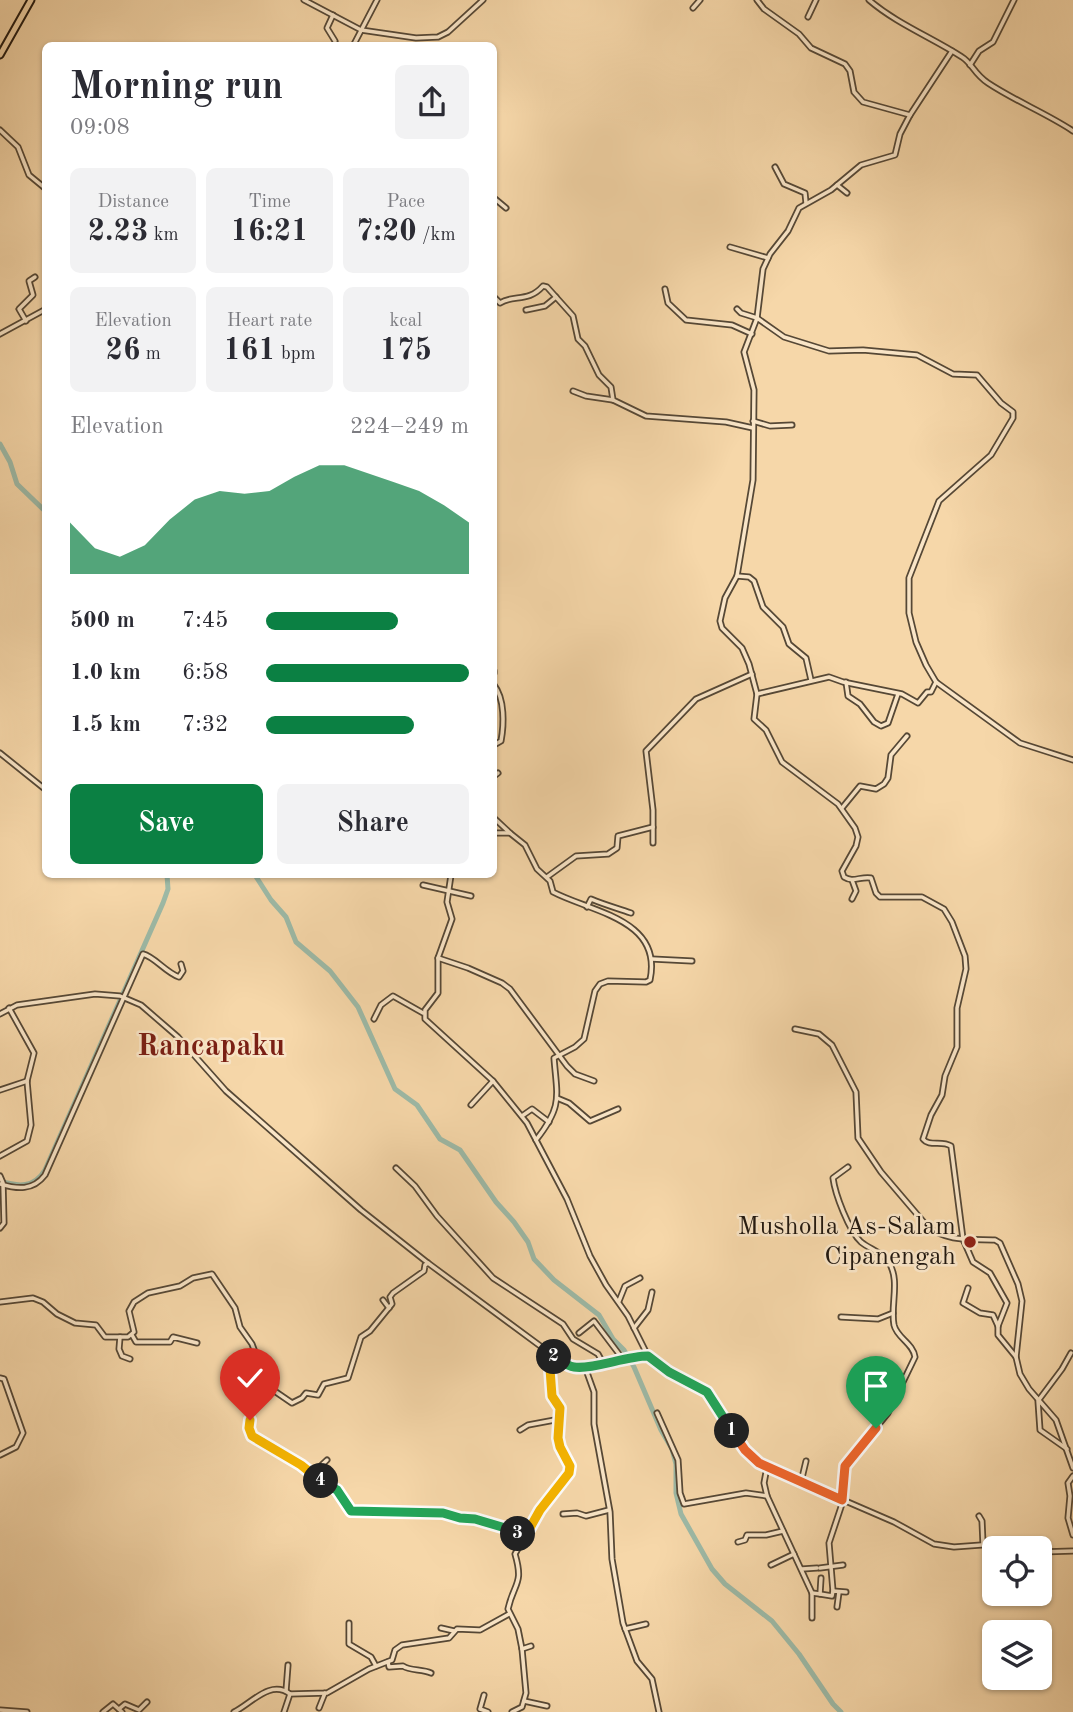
<!DOCTYPE html>
<html lang="en">
<head>
<meta charset="utf-8">
<style>
	:root { --surface:#fff; --page:#f2f2f3; --text:#2b2b33; --muted:#7c7c81; --accent:#0b8043 }
	body { margin:0; font-family:"Old Standard TT",serif; background:var(--page); color:var(--text); height:100vh; display:flex; flex-direction:column; font-size:26px; white-space:nowrap }
	* { box-sizing:border-box; margin:0 }
	p { font-size:23px; color:var(--muted) }
	.icon { flex:none; width:38px; height:38px; fill:none; stroke:currentColor; stroke-width:2; stroke-linecap:round; stroke-linejoin:round }
	.map { position:relative; flex:1; overflow:hidden }
	.details { position:absolute; left:42px; top:42px; width:455px; height:836px; display:flex; flex-direction:column; background:var(--surface); border-radius:10px; box-shadow:0 2px 5px #0004 }
	.details>* { flex:none }
	.fabs { position:absolute; left:982px; top:1536px; display:grid; gap:14px }
	.fabs a { display:grid; place-items:center; width:70px; height:70px; border-radius:10px; background:var(--surface); box-shadow:0 2px 5px #0004; font-size:35px }
	.pin { position:absolute; display:grid; place-items:center; width:60px; height:60px; color:#fff; margin:-72px -30px; border-radius:50% 50% 50% 0; rotate:-45deg; box-shadow:0 0 7px #0007 }
	.pin .icon { rotate:45deg }
	.km { position:absolute; width:35px; height:35px; margin:-18px; border-radius:50%; background:#222; color:#fff; font-size:19px; line-height:35px; text-align:center }
	.round { display:grid; place-items:center; flex:none; width:74px; height:74px; border-radius:10px; background:var(--page) }
	.headline { display:flex; align-items:center; justify-content:space-between; height:119px; padding:0 28px }
	h1 { font-size:38px; font-weight:600; line-height:52px }
	.stats { display:grid; grid-template-columns:repeat(3,1fr); gap:10px; height:119px; padding:7px 28px }
	.stats div { display:grid; align-content:center; border-radius:10px; background:var(--page); text-align:center }
	.stats b { font-size:30px; font-weight:600 }
	.stats small { font-size:19px; font-weight:400 }
	.stats p { font-size:19px }
	.chart { height:196px; padding:14px 28px }
	.chart p { display:flex; justify-content:space-between }
	.chart svg { width:100%; height:126px; margin-top:7px; fill:var(--accent); opacity:.7 }
	.action { display:flex; gap:14px; margin-top:auto; padding:14px 28px }
	.action a { flex:1; height:80px; border-radius:10px; background:var(--accent); color:#fff; font-size:28px; font-weight:600; line-height:80px; text-align:center }
	.action a+a { background:var(--page); color:var(--text) }
	ul { padding:0 28px; list-style:none; font-size:23px }
	li { display:grid; grid-template-columns:112px 84px 1fr; align-items:center; height:52px }
	li i { height:18px; border-radius:9px; background:var(--accent) }
	.map>svg:first-child { display:block }
	.lines { fill:none; stroke-linecap:round; stroke-linejoin:round }
	.river { stroke:#9dbaa7; stroke-width:5 }
	.minor-casing { stroke:#564836; stroke-width:7 }
	.major-casing { stroke:#211810; stroke-width:9 }
	.minor { stroke:#f9e5c7; stroke-width:3.5 }
	.major { stroke:#f6d7a9; stroke-width:5 }
	.split-1-casing { stroke:#fff; stroke-width:14 }
	.split-2-casing { stroke:#fff; stroke-width:14 }
	.split-3-casing { stroke:#fff; stroke-width:14 }
	.split-4-casing { stroke:#fff; stroke-width:14 }
	.split-5-casing { stroke:#fff; stroke-width:14 }
	.split-1 { stroke:#f0652b; stroke-width:9 }
	.split-2 { stroke:#22a559; stroke-width:9 }
	.split-3 { stroke:#f5b400; stroke-width:9 }
	.split-4 { stroke:#22a559; stroke-width:9 }
	.split-5 { stroke:#f5b400; stroke-width:9 }
	.poi-dot { fill:#8f2418; stroke:#f9e5c7; stroke-width:2.5 }
	.labels { text-anchor:middle; dominant-baseline:central; stroke-width:5; stroke-linejoin:round; paint-order:stroke }
	.poi-label { font-size:26px; fill:#211810; stroke:#f9e5c7; text-anchor:end }
	.quarter-label { font-size:30px; font-weight:bold; fill:#7a1f14; stroke:#f9e5c7 }
</style>
</head>
<body>
<div class="map">
<svg width="1073" height="1712" viewBox="0 0 1073 1712">
	<rect width="100%" height="100%" fill="#f6d7a9"/>
	<filter id="stains"><feTurbulence type="fractalNoise" baseFrequency=".00286" numOctaves="4"/><feColorMatrix values="0 0 0 0 .2 0 0 0 0 .09 0 0 0 0 .02 0 0 0 .5 -.17"/></filter>
	<radialGradient id="worn" r=".72"><stop offset=".6" stop-color="#630" stop-opacity="0"/><stop offset="1" stop-color="#630" stop-opacity=".3"/></radialGradient>
	<g class="lines">
		<g class="river">
			<path d="M0,444L10,462L17,484L46,512"/>
			<path d="M255,875L271,900L286,917L296,942L330,971L358,1007L395,1089L417,1105L440,1139L460,1150L496,1202L514,1222L528,1242L534,1259L554,1280L599,1315L613,1339L624,1350L634,1367L661,1430L672,1449L676,1464V1493L681,1514L712,1569L725,1584L772,1621L799,1654L833,1704L841,1712"/>
			<path d="M0,1181C19,1187 34,1188 45,1170L163,903L168,889L167,875"/>
		</g>
		<g class="minor-casing">
			<g id="minor">
				<path d="M304,0L361,30L416,38L438,37L448,32L483,0"/>
				<path d="M757,0L764,9L799,34L811,48L845,64L850,71L854,92L863,102L910,115"/>
				<path d="M869,0C897,24 931,37 962,57C972,63 974,74 988,83C1015,101 1046,113 1073,131"/>
				<path d="M693,8L700,0"/>
				<path d="M333,15L327,28L335,41"/>
				<path d="M808,17L816,0"/>
				<path d="M353,46L377,0"/>
				<path d="M952,51L910,115L900,134L895,155L861,165L831,190L799,208L788,231L770,254L763,269L757,318L744,352L754,390L753,480L737,576L725,598L720,621L722,628L742,648L749,664L757,694L754,719L766,730L782,762L838,804L855,828L858,837L856,846L842,871L844,877C853,883 861,876 871,878L876,893L880,897H922L944,909L952,922L965,956L966,969L957,1008V1047L945,1076L942,1095L931,1115L923,1139C929,1147 942,1140 951,1146L963,1239L973,1262L990,1273L1007,1303L998,1326V1335L1016,1357L1020,1374L1029,1389L1056,1420L1073,1468"/>
				<path d="M970,65L979,51L993,42L1014,0"/>
				<path d="M0,130L18,147L29,175L46,189"/>
				<path d="M775,167L784,184L805,193L806,203"/>
				<path d="M837,185L847,193"/>
				<path d="M494,198L506,208"/>
				<path d="M730,247L768,258"/>
				<path d="M665,289L668,303L686,320L732,325L752,334"/>
				<path d="M494,297L500,303C514,294 528,303 543,286L547,287L573,316L578,339L585,346L599,375L611,387L613,400L646,416L726,422L753,428"/>
				<path d="M737,309L741,313L757,318L784,337L829,351L863,350L917,355L953,374L977,375L1001,403L1013,412V418L991,455L939,501L909,578V613L916,642L926,665L936,682L1020,743L1073,760"/>
				<path d="M526,310L545,306L556,297"/>
				<path d="M26,321L19,309L33,295L29,281L35,277"/>
				<path d="M0,334L46,309"/>
				<path d="M573,391L586,396L613,400"/>
				<path d="M753,421L770,426L792,425"/>
				<path d="M737,576L749,577L754,581L763,607L783,627L789,644L806,658L811,680"/>
				<path d="M494,671V673"/>
				<path d="M846,682L848,696L860,704L874,722L881,726L888,723L898,694"/>
				<path d="M494,685C505,699 504,725 501,741L494,745"/>
				<path d="M757,694L829,677L843,682L902,694L918,703L927,692H931L936,682"/>
				<path d="M0,753L46,790"/>
				<path d="M494,776L498,773"/>
				<path d="M842,808L860,786L876,789L884,784L888,778L891,755L907,736"/>
				<path d="M494,818L510,833"/>
				<path d="M494,833H510L525,845L537,869L550,881L553,892C591,912 663,919 650,980L646,982L608,981L600,984L595,991L584,1039L575,1047L554,1058C557,1097 563,1106 536,1140"/>
				<path d="M653,843V810L646,751L696,699L752,674"/>
				<path d="M451,875L447,902L452,919L438,958V993L425,1010V1019L493,1081L527,1123L567,1199L590,1256L606,1285L628,1316L648,1356L669,1372L707,1392L752,1458L767,1467L894,1522L934,1544L954,1547L995,1544L1015,1549"/>
				<path d="M547,877L576,856L608,854L617,848L618,836L653,827"/>
				<path d="M423,885L471,896"/>
				<path d="M852,899L856,891L852,880"/>
				<path d="M587,907L591,899C605,905 617,908 631,913"/>
				<path d="M438,958L468,968L502,983L510,989L567,1066L575,1074L594,1081"/>
				<path d="M652,959L692,961"/>
				<path d="M0,1014L17,1005L95,994L120,996L141,1005L178,1037L226,1091L361,1210L428,1263L562,1362C587,1374 621,1357 648,1356"/>
				<path d="M374,1019L381,1005L393,996L423,1013"/>
				<path d="M795,1029L819,1034L832,1045L856,1092L858,1138L881,1172L927,1226C945,1242 973,1239 995,1240L1000,1243L1018,1284L1022,1301L1016,1357"/>
				<path d="M0,1090L27,1081"/>
				<path d="M557,1098L569,1103L590,1121L618,1109"/>
				<path d="M471,1105L493,1081"/>
				<path d="M522,1116L532,1109L549,1122"/>
				<path d="M0,1156L27,1141L31,1125L27,1081L34,1053L9,1008"/>
				<path d="M396,1168L415,1186L437,1216L493,1278L563,1324L573,1339L598,1354L603,1363"/>
				<path d="M0,1176L3,1183L4,1223L0,1228"/>
				<path d="M0,1184C17,1189 33,1191 45,1175L143,954C155,957 165,972 179,977L183,971L181,964"/>
				<path d="M968,1288L963,1303L980,1313L993,1315L998,1326"/>
				<path d="M383,1300L389,1308"/>
				<path d="M619,1301L625,1286L640,1278"/>
				<path d="M0,1302L33,1298L43,1302L57,1314L75,1323L96,1325L105,1337H128L134,1332L129,1311L134,1302L148,1293L180,1286L193,1278L212,1274L235,1308L240,1327L252,1344L259,1363L260,1394L250,1418L249,1428L252,1436L294,1460L318,1480L337,1490L351,1511L436,1512L475,1519L509,1529L518,1533L522,1542"/>
				<path d="M841,1317L878,1319L893,1313"/>
				<path d="M634,1328L648,1310L652,1292"/>
				<path d="M579,1333L594,1321L622,1358"/>
				<path d="M132,1335L136,1342H170L173,1337L197,1343"/>
				<path d="M120,1337L119,1349L122,1356L130,1359"/>
				<path d="M585,1367L594,1392V1424L610,1512L612,1559L623,1623L637,1661L652,1679L659,1712"/>
				<path d="M0,1378L4,1379L23,1433L16,1447L0,1455"/>
				<path d="M263,1391L273,1390L292,1403L302,1398L306,1393L318,1395L324,1384L348,1378L361,1337L370,1331L392,1304L390,1297L393,1293L424,1271L425,1265L428,1263"/>
				<path d="M657,1413L678,1460L680,1493L684,1504L746,1493L767,1496"/>
				<path d="M520,1430L528,1425L560,1419"/>
				<path d="M1067,1449L1040,1430L1038,1401L1062,1369L1071,1353"/>
				<path d="M767,1467L764,1483L767,1496L812,1593V1618"/>
				<path d="M312,1474L327,1460"/>
				<path d="M1073,1476L1068,1483L1070,1496L1068,1518L1073,1535"/>
				<path d="M801,1482L806,1461"/>
				<path d="M842,1500L845,1466L888,1413L915,1357C913,1343 897,1338 894,1325C890,1305 901,1280 888,1261C881,1252 870,1249 861,1242C849,1231 835,1194 833,1178L848,1167"/>
				<path d="M563,1514L577,1513L586,1516L609,1510"/>
				<path d="M979,1516L982,1521L983,1544"/>
				<path d="M738,1542L745,1540L747,1535H766L783,1531"/>
				<path d="M1040,1552L1073,1551"/>
				<path d="M771,1565L794,1554"/>
				<path d="M820,1568L843,1565"/>
				<path d="M802,1569L817,1568"/>
				<path d="M833,1591L829,1543L843,1501"/>
				<path d="M812,1593L820,1594L821,1578"/>
				<path d="M820,1594L832,1596L833,1591L846,1592"/>
				<path d="M837,1607L839,1592"/>
				<path d="M349,1623V1644L371,1657L376,1666"/>
				<path d="M441,1628L454,1631"/>
				<path d="M625,1629L646,1624"/>
				<path d="M522,1649L531,1646"/>
				<path d="M388,1662L389,1667L403,1666C410,1671 422,1669 431,1673"/>
				<path d="M286,1691L288,1665"/>
				<path d="M484,1695L480,1709L488,1712"/>
				<path d="M524,1701L547,1706"/>
				<path d="M319,1708L325,1693"/>
				<path d="M119,1709L125,1704L139,1710L147,1702"/>
				<path d="M0,1710L27,1712"/>
				<path d="M103,1712L113,1704L122,1712"/>
				<path d="M234,1712C251,1704 270,1679 290,1694"/>
				<path d="M284,1712L290,1694L327,1693L369,1669L392,1660L395,1650L402,1645L449,1638L457,1629L480,1630L509,1614"/>
				<path d="M512,1712L522,1707L526,1693L522,1649L518,1629L508,1609C514,1582 524,1585 515,1554L540,1510L569,1473L570,1466L559,1444L557,1431L560,1408L551,1393L549,1365L554,1357"/>
			</g>
		</g>
		<g class="major-casing">
			<path id="major" d="M0,55L31,0"/>
		</g>
		<use href="#minor" class="minor"/>
		<use href="#major" class="major"/>
	</g>
	<g class="lines">
		<g class="split-1-casing">
			<path id="split-1" d="M732,1431L745,1450L759,1463L842,1500L845,1466L876,1428"/>
		</g>
		<g class="split-2-casing">
			<path id="split-2" d="M554,1357C559,1359 566,1366 574,1367C592,1370 626,1356 648,1356L669,1372L707,1392L732,1431"/>
		</g>
		<g class="split-3-casing">
			<path id="split-3" d="M518,1534L522,1542L540,1510L569,1473L570,1466L560,1447L558,1438L560,1408L552,1396L550,1369L554,1357"/>
		</g>
		<g class="split-4-casing">
			<path id="split-4" d="M321,1481L337,1490L351,1511L443,1513L460,1518L475,1519L512,1530L518,1534"/>
		</g>
		<g class="split-5-casing">
			<path id="split-5" d="M250,1420L249,1428L252,1436L301,1465L321,1481"/>
		</g>
		<use href="#split-1" class="split-1"/>
		<use href="#split-2" class="split-2"/>
		<use href="#split-3" class="split-3"/>
		<use href="#split-4" class="split-4"/>
		<use href="#split-5" class="split-5"/>
	</g>
	<circle class="poi-dot" cx="970" cy="1242" r="7"/>
	<g class="labels">
		<g class="poi-label">
			<text x="956" y="1227">Musholla As-Salam<tspan x="956" dy="30">Cipanengah</tspan></text>
		</g>
		<g class="quarter-label">
			<text x="211" y="1047">Rancapaku</text>
		</g>
	</g>
	<rect width="100%" height="100%" filter="url(#stains)"/>
	<rect width="100%" height="100%" fill="url(#worn)"/>
</svg>
<div class="fabs">
<a><svg class="icon" aria-label="locate" viewBox="0 0 24 24"><circle cx="12" cy="12" r="6"/><path d="M12 2v4M12 18v4M2 12h4M18 12h4"/></svg></a>
<a><svg class="icon" aria-label="layers" viewBox="0 0 24 24"><path d="M12 4l9 5-9 5-9-5zM3 14l9 5 9-5"/></svg></a>
</div>
<div class="pin" style="left:876px;top:1428px;background:#1e9e55"><svg class="icon" aria-label="arrive" viewBox="0 0 24 24"><path d="M6 21V4h12l-3 4 3 4H6"/></svg></div>
<div class="pin" style="left:250px;top:1420px;background:#d93025"><svg class="icon" aria-label="check" viewBox="0 0 24 24"><path d="M5 12l5 5 9-10"/></svg></div>
<b class="km" style="left:732px;top:1431px">1</b>
<b class="km" style="left:554px;top:1357px">2</b>
<b class="km" style="left:518px;top:1534px">3</b>
<b class="km" style="left:321px;top:1481px">4</b>
<section class="details">
<div class="headline"><div><h1>Morning run</h1><p>09:08</p></div><a class="round"><svg class="icon" aria-label="share" viewBox="0 0 24 24"><path d="M12 15V3M7 8l5-5 5 5M5 13v7h14v-7"/></svg></a></div>
<div class="stats">
<div><p>Distance</p><b>2.23<small> km</small></b></div>
<div><p>Time</p><b>16:21</b></div>
<div><p>Pace</p><b>7:20<small> /km</small></b></div>
</div>
<div class="stats">
<div><p>Elevation</p><b>26<small> m</small></b></div>
<div><p>Heart rate</p><b>161<small> bpm</small></b></div>
<div><p>kcal</p><b>175</b></div>
</div>
<div class="chart"><p><span>Elevation</span>224–249 m</p>
<svg viewBox="0 0 160 44" preserveAspectRatio="none"><path d="M0 44V26L10 35L20 38L30 34L40 25L50 18L60 15L70 16L80 15L90 10L100 6L110 6L120 9L130 12L140 15L150 20L160 26V44z"/></svg>
</div>
<ul>
<li><b>500 m</b>7:45<i style="width:65%"></i></li>
<li><b>1.0 km</b>6:58<i style="width:100%"></i></li>
<li><b>1.5 km</b>7:32<i style="width:73%"></i></li>
</ul>
<div class="action"><a>Save</a><a>Share</a></div>
</section>
</div>
</body>
</html>
